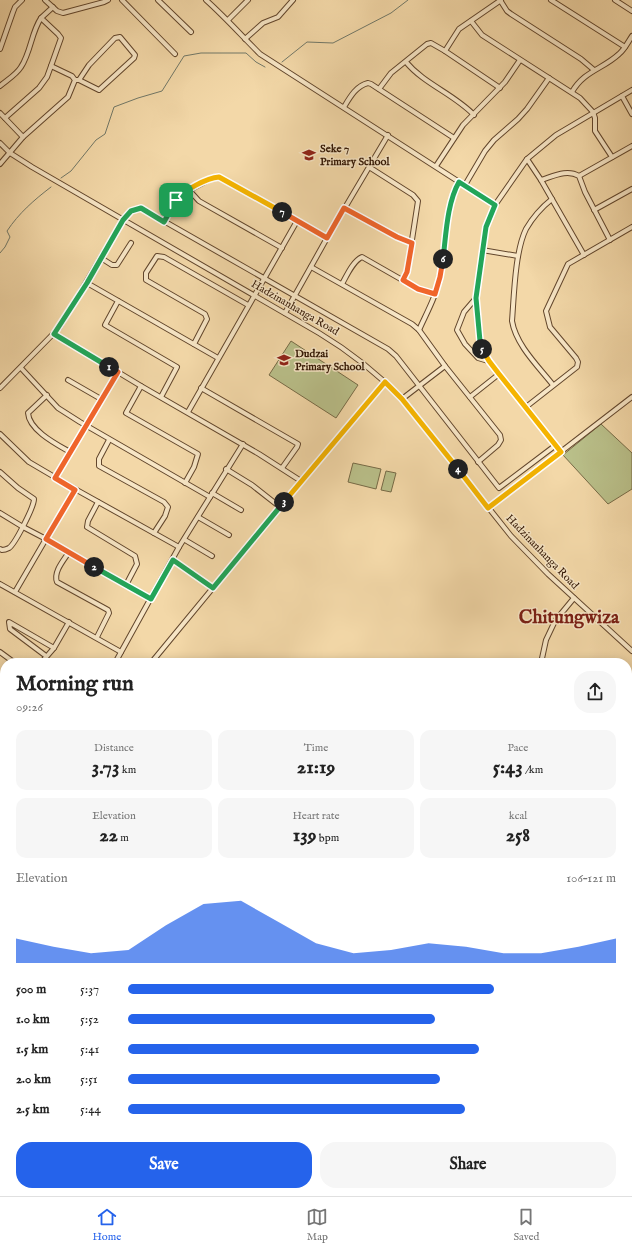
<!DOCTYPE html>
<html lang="en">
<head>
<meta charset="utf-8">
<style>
	:root { --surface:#fff; --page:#f6f6f6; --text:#222; --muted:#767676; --line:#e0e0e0; --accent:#2563eb }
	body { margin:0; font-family:"IM FELL English",serif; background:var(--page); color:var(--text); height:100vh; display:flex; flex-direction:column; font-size:15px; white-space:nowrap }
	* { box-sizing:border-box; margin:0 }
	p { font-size:13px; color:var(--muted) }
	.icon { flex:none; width:22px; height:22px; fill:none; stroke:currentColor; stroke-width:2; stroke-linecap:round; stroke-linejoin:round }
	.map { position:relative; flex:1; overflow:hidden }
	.side { position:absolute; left:0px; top:658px; width:632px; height:538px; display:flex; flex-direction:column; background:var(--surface); border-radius:16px 16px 0 0; box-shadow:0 2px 10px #0003 }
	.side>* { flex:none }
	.pin { position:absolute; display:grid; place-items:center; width:34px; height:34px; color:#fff; margin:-17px; border-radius:8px; box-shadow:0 2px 6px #0006 }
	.km { position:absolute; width:20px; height:20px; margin:-10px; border-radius:50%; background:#222; color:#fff; font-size:11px; line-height:20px; text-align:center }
	.round { display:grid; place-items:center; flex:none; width:42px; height:42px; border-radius:16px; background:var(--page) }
	.head { display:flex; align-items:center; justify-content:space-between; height:68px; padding:0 16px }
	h1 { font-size:22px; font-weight:700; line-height:30px }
	.figures { display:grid; grid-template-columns:repeat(3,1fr); gap:6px; height:68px; padding:4px 16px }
	.figures div { display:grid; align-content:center; border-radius:10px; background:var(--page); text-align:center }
	.figures b { font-size:20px; font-weight:700 }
	.figures small { font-size:11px; font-weight:400 }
	.figures p { font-size:11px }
	.chart { height:112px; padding:8px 16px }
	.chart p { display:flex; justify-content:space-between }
	.chart svg { width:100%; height:72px; margin-top:4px; fill:var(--accent); opacity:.7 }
	.primary-button { display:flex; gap:8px; margin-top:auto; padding:8px 16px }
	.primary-button a { flex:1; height:46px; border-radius:16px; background:var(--accent); color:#fff; font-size:16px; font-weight:700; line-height:46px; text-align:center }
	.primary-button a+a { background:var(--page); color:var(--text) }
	ul { padding:0 16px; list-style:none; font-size:13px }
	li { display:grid; grid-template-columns:64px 48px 1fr; align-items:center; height:30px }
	li i { height:10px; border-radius:5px; background:var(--accent) }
	.tabs { display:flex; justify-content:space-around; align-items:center; height:56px; border-top:1px solid var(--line); background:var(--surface); font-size:11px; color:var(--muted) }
	.tabs a { display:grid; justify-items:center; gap:2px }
	.tabs .selected { color:var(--accent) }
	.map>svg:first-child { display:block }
	.green { fill:#b9bf89; stroke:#766a46 }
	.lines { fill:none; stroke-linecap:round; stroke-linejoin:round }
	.stream { stroke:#717868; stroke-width:1 }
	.minor-casing { stroke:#62462c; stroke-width:6 }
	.minor { stroke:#f7e6c6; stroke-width:4 }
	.split-1-casing { stroke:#fff; stroke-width:8 }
	.split-2-casing { stroke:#fff; stroke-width:8 }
	.split-3-casing { stroke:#fff; stroke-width:8 }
	.split-4-casing { stroke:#fff; stroke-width:8 }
	.split-5-casing { stroke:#fff; stroke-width:8 }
	.split-6-casing { stroke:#fff; stroke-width:8 }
	.split-7-casing { stroke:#fff; stroke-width:8 }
	.split-8-casing { stroke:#fff; stroke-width:8 }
	.split-1 { stroke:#22a559; stroke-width:5 }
	.split-2 { stroke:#f0652b; stroke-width:5 }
	.split-3 { stroke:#22a559; stroke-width:5 }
	.split-4 { stroke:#f5b400; stroke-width:5 }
	.split-5 { stroke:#f5b400; stroke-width:5 }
	.split-6 { stroke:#22a559; stroke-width:5 }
	.split-7 { stroke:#f0652b; stroke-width:5 }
	.split-8 { stroke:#f5b400; stroke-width:5 }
	.labels { text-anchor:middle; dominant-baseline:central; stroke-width:3; stroke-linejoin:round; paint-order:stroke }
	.poi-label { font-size:11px; font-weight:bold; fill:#321603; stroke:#f7e6c6; text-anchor:start }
	.street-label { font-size:11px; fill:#321603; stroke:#f7e6c6 }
	.town-label { font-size:19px; font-weight:bold; fill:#7a1f14; stroke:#f7e6c6 }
</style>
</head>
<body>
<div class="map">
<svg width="632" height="1196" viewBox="0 0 632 1196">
	<rect width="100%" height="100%" fill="#f3d8a8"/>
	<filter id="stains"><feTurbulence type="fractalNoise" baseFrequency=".005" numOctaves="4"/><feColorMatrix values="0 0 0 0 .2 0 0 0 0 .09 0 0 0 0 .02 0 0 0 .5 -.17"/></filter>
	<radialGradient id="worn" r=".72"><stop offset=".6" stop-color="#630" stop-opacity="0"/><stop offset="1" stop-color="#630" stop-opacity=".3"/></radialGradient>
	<g class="green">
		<path d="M291,341L358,385L336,418L269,375Z"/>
		<path d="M601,424L632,453V489L608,504L563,455Z"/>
		<path d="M353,463L381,469L376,489L348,482Z"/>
		<path d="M386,471L396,473L391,492L381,490Z"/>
	</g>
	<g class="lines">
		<g class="stream">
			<path d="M282,62L307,42L333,43L391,13L408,0"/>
			<path d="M61,178L71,171L96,140L105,134L114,107L138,98L162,91L184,56L201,53H246L256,62L265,67"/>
			<path d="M0,253L5,247L10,237L7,231C19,213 34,200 51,187"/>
		</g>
		<g class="minor-casing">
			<g id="minor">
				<path d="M45,0L57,11L63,13L104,2L108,0"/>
				<path d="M122,0L175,54"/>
				<path d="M158,0L191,32"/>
				<path d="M206,0C225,17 242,36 260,54L495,205"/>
				<path d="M500,0L507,11L511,14L581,59L594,70"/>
				<path d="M551,0L625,47"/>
				<path d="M615,0L632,11"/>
				<path d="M228,20L248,0"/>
				<path d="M471,21L482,35L580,98L593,112L595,118V131L612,157"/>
				<path d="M245,39L263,23L278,17L293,0"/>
				<path d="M0,49L13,12L15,7L22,0"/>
				<path d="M445,51L459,29L501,0"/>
				<path d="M406,62C424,84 454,94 474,115"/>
				<path d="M51,66L61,38L58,34L41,18L53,7"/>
				<path d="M75,80H79L99,90L134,58L135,55L120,37L115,38L89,65L79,80"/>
				<path d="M0,86C7,80 16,75 21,67C31,52 31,33 41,18"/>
				<path d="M379,89L391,73L427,44L431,43L445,51L500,88"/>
				<path d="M572,92C584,71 603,69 619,54C625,49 628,42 632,36"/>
				<path d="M622,96L632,114"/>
				<path d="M344,107C350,97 356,86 368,83L371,84L454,138"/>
				<path d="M0,113L23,137L0,164"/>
				<path d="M5,118L39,88L47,77L51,66L72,76L75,80L68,97L23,137"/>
				<path d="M0,143L10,153L32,167L319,333C349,351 377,373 402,399L511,536L548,574L632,651"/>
				<path d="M527,159L541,180L584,255"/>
				<path d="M436,166L463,125L505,82L520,60"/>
				<path d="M369,167L413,195L418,201L407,272L403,281"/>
				<path d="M579,176L632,146"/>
				<path d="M541,180C554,176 567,169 579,176L585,192L610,240"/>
				<path d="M465,185L485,151L494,140L518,119L527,109L549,78"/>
				<path d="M189,190L199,201L282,248"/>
				<path d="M552,199C542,207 533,217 526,229C515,251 514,296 512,321C516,345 538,366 553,385"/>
				<path d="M344,208L397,237L411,243"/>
				<path d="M594,210L632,189"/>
				<path d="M164,222L180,195L210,179L219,177L327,238"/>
				<path d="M482,250L518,256"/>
				<path d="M101,258L112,265H117L131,243"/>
				<path d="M311,267L412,324L419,330L445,366L500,435L501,440L498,445L478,462"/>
				<path d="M87,283L218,358"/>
				<path d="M342,284C347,275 353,261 362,257L418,289L435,294"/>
				<path d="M476,298L464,312L457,330L465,344L478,358L488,361"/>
				<path d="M118,301L105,325L177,367L161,397"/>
				<path d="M285,313L327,238L388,135"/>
				<path d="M419,330C427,312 437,295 440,275C445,248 446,205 459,182"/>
				<path d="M55,334L141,386L259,454L301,481"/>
				<path d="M194,344L207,319L205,314L146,280V273L157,256L164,257L248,305"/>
				<path d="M21,368L58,408L80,422L210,497"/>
				<path d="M68,380L101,399"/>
				<path d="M141,386L126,413L198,454L194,467L185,483"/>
				<path d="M0,388L59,328L123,220L131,211L141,208L388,349L396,356L499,488L556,445"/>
				<path d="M201,388L298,444L297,447L282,468"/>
				<path d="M47,395L28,413C29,430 56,444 70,452"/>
				<path d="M470,397L499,374"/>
				<path d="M402,399L445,366"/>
				<path d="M526,407L577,367L578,362L576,358L550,327L546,311L568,264L632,227"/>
				<path d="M188,412L297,221"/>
				<path d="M0,434L29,462L75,489L179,547"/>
				<path d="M109,440L99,459V466L164,502L168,507L165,516L154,533"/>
				<path d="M561,452L489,361L484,352L480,341L476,298L486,227L495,205L527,159L556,135L632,90"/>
				<path d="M226,469L252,485L280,507"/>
				<path d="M0,472L18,488L34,499C34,507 15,544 9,548C7,549 5,550 2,550L0,549"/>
				<path d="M55,478L118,372"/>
				<path d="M212,493L241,510"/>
				<path d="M98,502L88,521L87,527L135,556L137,564L126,585"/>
				<path d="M488,508L632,397"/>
				<path d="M0,513L23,527L46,539L151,599"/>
				<path d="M198,517L229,535"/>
				<path d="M185,540L212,556"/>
				<path d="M69,552C64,560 53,572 57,582L108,610L109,613L97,637"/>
				<path d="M173,560L213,588"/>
				<path d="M0,584L121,652"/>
				<path d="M15,592L75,489"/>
				<path d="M0,652L15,663"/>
				<path d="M46,656L10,629L9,622L54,648"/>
				<path d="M41,663L54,648L69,622"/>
				<path d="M115,663L179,547L243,444"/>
				<path d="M151,663L301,481L385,382"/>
				<path d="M541,663L546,640L555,621L574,598"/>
				<path d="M0,690L5,694"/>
				<path d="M0,728L5,732"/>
				<path d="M627,781L632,782"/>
				<path d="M0,807L5,801"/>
				<path d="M627,836L632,817"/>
				<path d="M5,849L4,864L5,868"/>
				<path d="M627,852L632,853"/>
				<path d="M627,887L632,889"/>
				<path d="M627,921L632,922"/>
				<path d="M627,953L632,954"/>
				<path d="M627,987L632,988"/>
				<path d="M627,1023L632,1024"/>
				<path d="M627,1092L632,1093"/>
				<path d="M627,1142L630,1128"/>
				<path d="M427,1191L447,1196"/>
				<path d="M574,1191L594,1196"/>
				<path d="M404,1196L406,1191"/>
				<path d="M486,1196L487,1191"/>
				<path d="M613,1196L614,1191"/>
			</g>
		</g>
		<use href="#minor" class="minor"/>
	</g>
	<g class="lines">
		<g class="split-1-casing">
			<path id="split-1" d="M109,367L54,334L87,283L123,220L131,211L141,208L164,222L176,200"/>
		</g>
		<g class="split-2-casing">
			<path id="split-2" d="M94,567L46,539L75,490L55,478L118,372L109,367"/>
		</g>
		<g class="split-3-casing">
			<path id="split-3" d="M94,567L151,599L173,560L213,588L284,502"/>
		</g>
		<g class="split-4-casing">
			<path id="split-4" d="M284,502L385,382L402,399L458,469"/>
		</g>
		<g class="split-5-casing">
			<path id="split-5" d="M458,469L488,508L561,452L499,374L489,361L482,349"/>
		</g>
		<g class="split-6-casing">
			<path id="split-6" d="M443,259C446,235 447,203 459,182L495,205L486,227L476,298L480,341L482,349"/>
		</g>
		<g class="split-7-casing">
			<path id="split-7" d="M282,212L327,238L344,208L397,237L412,243L407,272L403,280L418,289L435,294L440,277L443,259"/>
		</g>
		<g class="split-8-casing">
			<path id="split-8" d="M176,200C184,190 207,178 219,177L282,212"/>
		</g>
		<use href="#split-1" class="split-1"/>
		<use href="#split-2" class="split-2"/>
		<use href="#split-3" class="split-3"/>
		<use href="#split-4" class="split-4"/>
		<use href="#split-5" class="split-5"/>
		<use href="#split-6" class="split-6"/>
		<use href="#split-7" class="split-7"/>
		<use href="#split-8" class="split-8"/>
	</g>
	<defs>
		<g id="school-bare" transform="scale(1.08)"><path d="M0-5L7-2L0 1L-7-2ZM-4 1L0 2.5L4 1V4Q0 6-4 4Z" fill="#8f2418" stroke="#f7e6c6" stroke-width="2.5" paint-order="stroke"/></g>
	</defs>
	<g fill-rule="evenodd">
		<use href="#school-bare" x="309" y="155"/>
		<use href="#school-bare" x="284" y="360"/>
	</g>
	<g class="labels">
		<g class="poi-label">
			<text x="320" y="149">Seke 7<tspan x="320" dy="13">Primary School</tspan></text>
			<text x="295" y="354">Dudzai<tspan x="295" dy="13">Primary School</tspan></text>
		</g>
		<g class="street-label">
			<text transform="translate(295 308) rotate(30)">Hadzinanhanga Road</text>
			<text transform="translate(542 552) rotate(46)">Hadzinanhanga Road</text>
		</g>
		<g class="town-label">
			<text x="569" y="618">Chitungwiza</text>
		</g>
	</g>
	<rect width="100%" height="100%" filter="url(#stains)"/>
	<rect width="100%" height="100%" fill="url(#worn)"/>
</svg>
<div class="pin" style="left:176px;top:200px;background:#1e9e55"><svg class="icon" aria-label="arrive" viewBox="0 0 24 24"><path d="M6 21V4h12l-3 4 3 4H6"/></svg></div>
<b class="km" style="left:109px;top:367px">1</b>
<b class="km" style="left:94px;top:567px">2</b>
<b class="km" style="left:284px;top:502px">3</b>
<b class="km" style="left:458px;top:469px">4</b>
<b class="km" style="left:482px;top:349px">5</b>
<b class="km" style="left:443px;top:259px">6</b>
<b class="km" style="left:282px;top:212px">7</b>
<section class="side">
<div class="head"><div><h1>Morning run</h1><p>09:26</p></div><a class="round"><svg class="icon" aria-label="share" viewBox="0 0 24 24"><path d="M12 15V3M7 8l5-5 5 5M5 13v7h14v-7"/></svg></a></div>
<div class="figures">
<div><p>Distance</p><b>3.73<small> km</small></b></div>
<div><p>Time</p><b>21:19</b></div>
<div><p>Pace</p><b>5:43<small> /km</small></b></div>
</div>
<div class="figures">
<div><p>Elevation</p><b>22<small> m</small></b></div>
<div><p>Heart rate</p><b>139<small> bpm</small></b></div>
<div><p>kcal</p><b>258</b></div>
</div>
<div class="chart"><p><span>Elevation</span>106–121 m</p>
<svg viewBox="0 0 160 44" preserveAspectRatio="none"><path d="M0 44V29L10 34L20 38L30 36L40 21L50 8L60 6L70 19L80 32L90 38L100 36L110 32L120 34L130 38L140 38L150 34L160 29V44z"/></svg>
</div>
<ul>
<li><b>500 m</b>5:37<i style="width:75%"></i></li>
<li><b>1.0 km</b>5:52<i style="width:63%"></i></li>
<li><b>1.5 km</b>5:41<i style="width:72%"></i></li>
<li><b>2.0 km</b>5:51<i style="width:64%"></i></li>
<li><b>2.5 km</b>5:44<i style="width:69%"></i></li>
</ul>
<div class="primary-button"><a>Save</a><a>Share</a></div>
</section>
</div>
<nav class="tabs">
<a class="selected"><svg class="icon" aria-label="home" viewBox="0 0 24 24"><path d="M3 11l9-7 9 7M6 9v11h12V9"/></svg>Home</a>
<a><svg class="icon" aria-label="map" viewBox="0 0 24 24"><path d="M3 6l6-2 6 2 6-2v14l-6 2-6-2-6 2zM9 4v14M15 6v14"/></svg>Map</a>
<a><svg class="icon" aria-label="saved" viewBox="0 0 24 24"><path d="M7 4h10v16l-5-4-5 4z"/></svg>Saved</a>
</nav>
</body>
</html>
